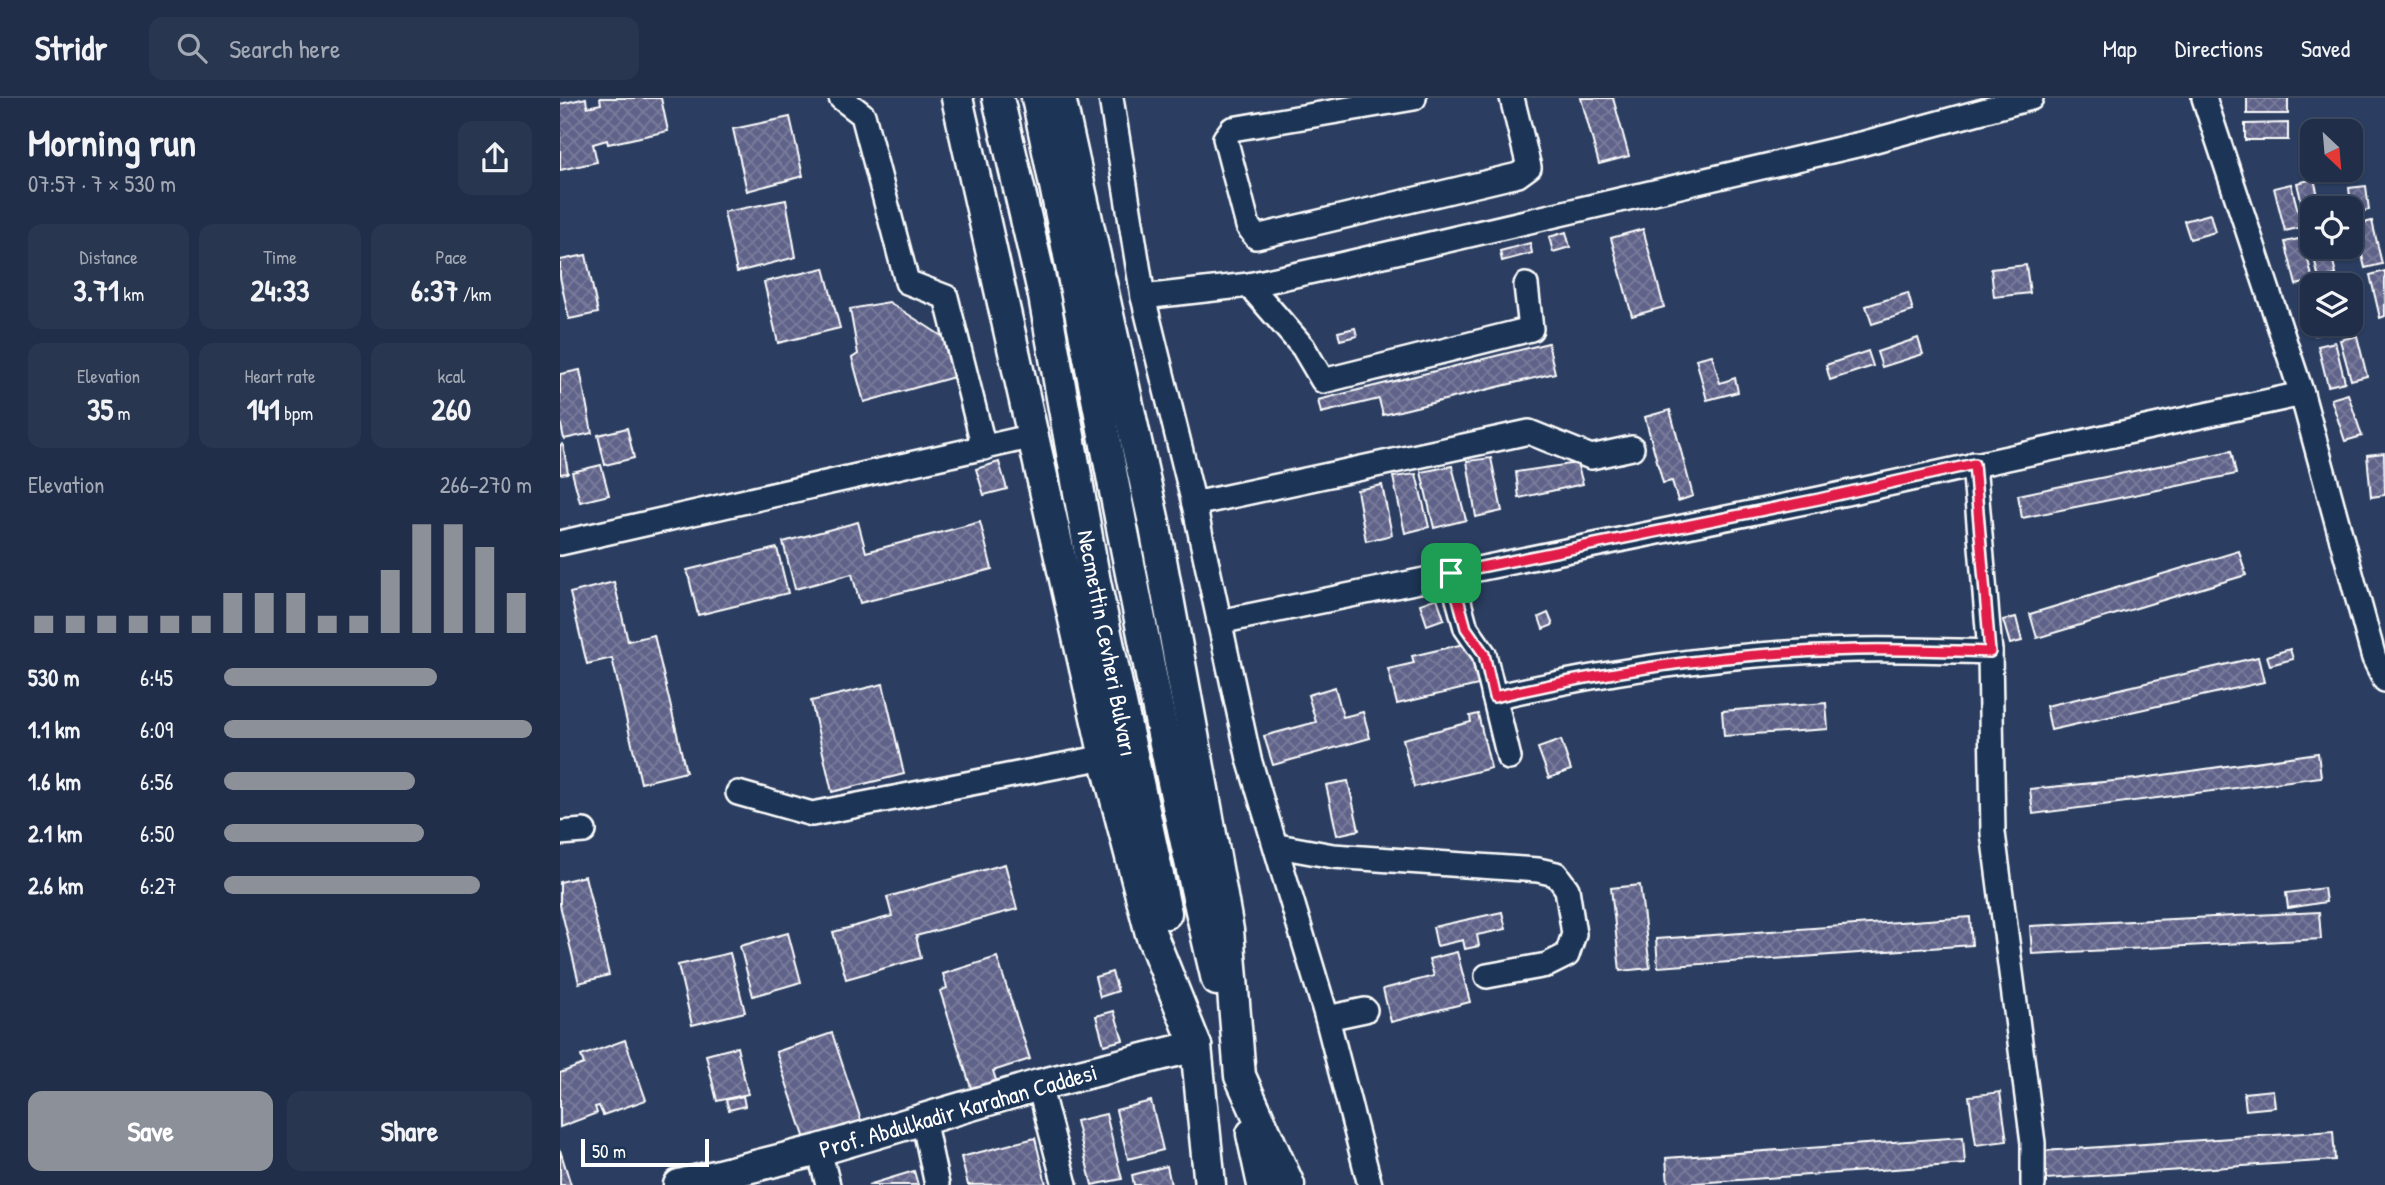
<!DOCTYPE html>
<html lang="en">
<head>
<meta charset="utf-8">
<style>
	:root { --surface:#202e49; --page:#283650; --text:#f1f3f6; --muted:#a2a8b4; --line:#3d4a61; --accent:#8c9099 }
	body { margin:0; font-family:"Patrick Hand",sans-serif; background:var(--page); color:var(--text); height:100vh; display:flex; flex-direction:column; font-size:26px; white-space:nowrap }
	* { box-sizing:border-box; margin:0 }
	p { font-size:23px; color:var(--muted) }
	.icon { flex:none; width:38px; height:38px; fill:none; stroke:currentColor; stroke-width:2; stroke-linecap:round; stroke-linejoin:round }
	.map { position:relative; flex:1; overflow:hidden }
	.panel { display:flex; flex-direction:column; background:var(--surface); width:560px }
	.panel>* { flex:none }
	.needle { width:46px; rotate:154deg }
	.fabs { position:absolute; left:1740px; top:21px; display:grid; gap:14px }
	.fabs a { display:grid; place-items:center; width:63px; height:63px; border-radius:14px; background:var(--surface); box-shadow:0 2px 5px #0004,0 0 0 2px var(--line); font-size:35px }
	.scale { position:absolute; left:21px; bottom:18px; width:128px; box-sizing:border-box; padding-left:7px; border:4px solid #fff; border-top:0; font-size:19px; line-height:24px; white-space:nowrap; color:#fff; -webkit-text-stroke:5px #1d3557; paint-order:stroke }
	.pin { position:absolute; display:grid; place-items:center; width:60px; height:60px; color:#fff; margin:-30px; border-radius:14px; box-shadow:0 4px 10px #0006 }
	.round { display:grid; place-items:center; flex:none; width:74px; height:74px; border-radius:14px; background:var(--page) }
	.summary { display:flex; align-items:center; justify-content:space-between; height:119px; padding:0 28px }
	h1 { font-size:38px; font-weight:700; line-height:52px }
	.figures { display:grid; grid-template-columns:repeat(3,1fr); gap:10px; height:119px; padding:7px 28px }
	.figures div { display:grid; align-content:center; border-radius:14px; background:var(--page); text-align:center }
	.figures b { font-size:30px; font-weight:700 }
	.figures small { font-size:19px; font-weight:400 }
	.figures p { font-size:19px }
	.chart { height:196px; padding:14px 28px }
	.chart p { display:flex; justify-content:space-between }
	.chart svg { width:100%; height:126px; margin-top:7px; stroke:var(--accent); stroke-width:6 }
	.action { display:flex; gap:14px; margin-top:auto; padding:14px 28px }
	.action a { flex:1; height:80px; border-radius:14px; background:var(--accent); color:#fff; font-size:28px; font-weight:700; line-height:80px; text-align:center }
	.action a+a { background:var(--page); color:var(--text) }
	ul { padding:0 28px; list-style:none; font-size:23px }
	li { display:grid; grid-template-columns:112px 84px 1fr; align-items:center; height:52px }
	li i { height:18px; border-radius:9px; background:var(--accent) }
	header { display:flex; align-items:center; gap:42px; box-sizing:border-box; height:98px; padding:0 35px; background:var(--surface); border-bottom:2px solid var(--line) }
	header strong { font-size:33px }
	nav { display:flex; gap:38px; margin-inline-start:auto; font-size:24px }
	.search { width:490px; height:63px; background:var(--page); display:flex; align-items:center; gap:18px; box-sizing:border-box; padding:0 24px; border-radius:14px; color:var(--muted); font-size:26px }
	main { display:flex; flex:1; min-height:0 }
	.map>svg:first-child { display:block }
	.building { fill:url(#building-cross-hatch); stroke:#fff; stroke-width:2 }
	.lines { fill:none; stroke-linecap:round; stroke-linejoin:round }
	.minor-casing { stroke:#fff; stroke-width:28 }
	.major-casing { stroke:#fff; stroke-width:35 }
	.minor { stroke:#1d3557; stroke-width:23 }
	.major { stroke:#1d3557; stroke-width:30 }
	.route-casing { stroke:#fff; stroke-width:14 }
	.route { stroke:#e11d48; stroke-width:9 }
	.labels { text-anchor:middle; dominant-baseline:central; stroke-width:7; stroke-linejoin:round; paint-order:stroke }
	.street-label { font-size:24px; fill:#fff; stroke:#1d3557 }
</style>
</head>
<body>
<header>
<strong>Stridr</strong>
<div class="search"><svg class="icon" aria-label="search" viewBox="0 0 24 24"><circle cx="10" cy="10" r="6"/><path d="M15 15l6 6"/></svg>Search here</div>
<nav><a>Map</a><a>Directions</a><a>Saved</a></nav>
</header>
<main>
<section class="panel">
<div class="summary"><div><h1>Morning run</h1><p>07:57 · 7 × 530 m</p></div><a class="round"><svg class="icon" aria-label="share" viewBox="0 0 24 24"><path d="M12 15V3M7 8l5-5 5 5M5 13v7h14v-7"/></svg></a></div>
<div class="figures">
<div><p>Distance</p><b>3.71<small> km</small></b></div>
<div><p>Time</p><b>24:33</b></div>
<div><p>Pace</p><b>6:37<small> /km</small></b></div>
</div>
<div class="figures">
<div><p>Elevation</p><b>35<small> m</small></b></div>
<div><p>Heart rate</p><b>141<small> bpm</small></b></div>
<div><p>kcal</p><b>260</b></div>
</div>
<div class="chart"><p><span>Elevation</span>266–270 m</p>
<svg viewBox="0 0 160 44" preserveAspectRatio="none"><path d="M5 44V38M15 44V38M25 44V38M35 44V38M45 44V38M55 44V38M65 44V30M75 44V30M85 44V30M95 44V38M105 44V38M115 44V22M125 44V6M135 44V6M145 44V14M155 44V30"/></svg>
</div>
<ul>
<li><b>530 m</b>6:45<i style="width:69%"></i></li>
<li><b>1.1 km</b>6:09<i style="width:100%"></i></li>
<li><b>1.6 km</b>6:56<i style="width:62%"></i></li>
<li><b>2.1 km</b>6:50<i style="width:65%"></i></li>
<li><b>2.6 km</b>6:27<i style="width:83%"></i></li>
</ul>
<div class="action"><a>Save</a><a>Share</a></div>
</section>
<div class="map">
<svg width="1825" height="1087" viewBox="0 0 1825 1087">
	<defs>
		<pattern id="building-cross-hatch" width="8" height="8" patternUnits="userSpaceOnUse" patternTransform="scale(1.75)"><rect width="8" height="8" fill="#616489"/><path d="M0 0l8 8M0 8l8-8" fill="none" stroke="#797b9b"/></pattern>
	</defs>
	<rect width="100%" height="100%" fill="#2b3e61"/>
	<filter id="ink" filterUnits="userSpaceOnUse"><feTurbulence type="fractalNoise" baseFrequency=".0143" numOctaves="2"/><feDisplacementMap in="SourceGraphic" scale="14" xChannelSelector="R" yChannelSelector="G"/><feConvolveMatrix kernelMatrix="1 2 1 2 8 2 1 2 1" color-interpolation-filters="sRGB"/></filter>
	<g filter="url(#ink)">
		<g class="building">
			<path d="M26,0L27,9L41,6L40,0H101L108,33L48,46L47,42L33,46L37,64L0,72V6Z"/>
			<path d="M1021,0H1053L1069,58L1039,66Z"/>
			<rect x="1687" y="0" width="41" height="16"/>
			<path d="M230,19L243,78L187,93L173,31Z"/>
			<path d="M1728,25V42H1685V26Z"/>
			<path d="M1754,81L1761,110H1752V127L1747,128L1737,85Z"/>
			<path d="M1731,86L1742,129L1725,133L1714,90Z"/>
			<path d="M1806,88L1809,112L1792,115L1789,90Z"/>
			<path d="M226,102L236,159L177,174L164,114Z"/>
			<path d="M1650,116L1655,134L1630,141L1624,123Z"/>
			<path d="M1812,123L1822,166L1805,170L1795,127Z"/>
			<path d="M1083,131L1104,209L1072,218L1051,140Z"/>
			<path d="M1006,134L1010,149L993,154L989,139Z"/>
			<path d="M1752,137V149H1770L1776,177L1759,181L1749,138Z"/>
			<path d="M1743,140L1753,183L1736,187L1725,144Z"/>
			<path d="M970,145L972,155L942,163L940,153Z"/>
			<path d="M26,157L38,215L9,221L0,179V162Z"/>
			<path d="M1466,167L1470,195L1434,199L1431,171Z"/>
			<path d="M264,170L280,230L218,245L204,184Z"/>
			<path d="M1825,173V218L1820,220L1810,177Z"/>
			<path d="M1348,195L1353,213L1312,226L1306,208Z"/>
			<path d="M1752,195V226H1769L1771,233L1755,237L1744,198Z"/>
			<path d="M329,204L388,242L394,279L304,304L292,260L298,256L290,211Z"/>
			<path d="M795,230L797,238L780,242L778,234Z"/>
			<path d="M1797,238L1807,278L1791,282L1780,242Z"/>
			<path d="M1358,240L1363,256L1322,269L1317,254Z"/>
			<path d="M1775,244L1785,284L1768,288L1758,248Z"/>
			<path d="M988,245L995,275L823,317L819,301L761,315L758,302Z"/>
			<path d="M1308,253L1313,268L1270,282L1266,267Z"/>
			<path d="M1152,257L1160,285L1175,280L1178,294L1147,302L1136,261Z"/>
			<path d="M20,272L32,335L4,341L0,322V276Z"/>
			<path d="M1788,296L1802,338L1785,343L1771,301Z"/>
			<path d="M1110,312L1133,398L1118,403L1112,383L1103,385L1085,319Z"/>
			<path d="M67,330L74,360L45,367L38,337Z"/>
			<path d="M3,346L8,375L0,376V347Z"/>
			<path d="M1671,353L1676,376L1462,420L1458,397Z"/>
			<path d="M1824,355L1825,397L1811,399L1807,357Z"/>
			<path d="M931,360L942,413L916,419L907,363Z"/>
			<path d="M439,364L447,391L424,397L416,371Z"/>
			<path d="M1017,365L1023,386L959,400L956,374Z"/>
			<path d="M41,367L49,397L20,404L12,374Z"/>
			<path d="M892,368L906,422L874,430L861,374Z"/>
			<path d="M856,376L869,429L845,435L833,379Z"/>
			<path d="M822,387L832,437L806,443L797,392Z"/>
			<path d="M298,424L306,454L420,424L432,471L300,505L292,476L235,491L223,444Z"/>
			<path d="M217,450L228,495L138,517L127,472Z"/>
			<path d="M1679,453L1686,477L1477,540L1470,516Z"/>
			<path d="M54,484L68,543L94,537L126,674L81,685L52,560L27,566L10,495Z"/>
			<path d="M877,500L884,521L867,527L860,506Z"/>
			<path d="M988,515L993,527L983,531L979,519Z"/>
			<path d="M1456,519L1462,543L1450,546L1443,522Z"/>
			<path d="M908,545L918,587L837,606L828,571L854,565L852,558Z"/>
			<path d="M1730,551L1733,561L1710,567L1707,558Z"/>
			<path d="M1698,559L1704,584L1491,632L1486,608Z"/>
			<path d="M323,586L344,676L272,694L251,603Z"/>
			<path d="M775,589L783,619L803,614L810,640L713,667L704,638L756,624L748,597Z"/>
			<path d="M1266,605L1268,631L1164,638L1162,613Z"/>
			<path d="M918,616L931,670L854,689L843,641L911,624L910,618Z"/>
			<path d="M1001,642L1011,672L989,680L978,650Z"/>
			<path d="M1758,655L1761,679L1473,716L1470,691L1575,681Z"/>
			<path d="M788,683L799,732L777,737L766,687Z"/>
			<path d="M445,766L457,811L356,838L361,860L286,881L273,834L332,818L327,799Z"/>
			<path d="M25,778L49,877L19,885L0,807V784Z"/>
			<path d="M1080,787L1090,870L1060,873L1051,790Z"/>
			<path d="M1764,790L1766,804L1728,810L1726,795Z"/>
			<path d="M942,814L946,831L917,837L919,848L905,851L903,842L877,848L873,829Z"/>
			<path d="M1759,814L1761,841L1472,856L1470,828Z"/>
			<path d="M1410,819L1412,847L1098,869L1096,841Z"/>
			<path d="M228,835L241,884L193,898L180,848Z"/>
			<path d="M897,854L910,904L831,924L823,891L874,878L869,861Z"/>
			<path d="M170,855L185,914L132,927L118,867Z"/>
			<path d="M437,859L470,961L433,973L438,988L413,996L380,893L387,890L383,876Z"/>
			<path d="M552,874L558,893L540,899L535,879Z"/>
			<path d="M554,913L563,942L544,947L536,918Z"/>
			<path d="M272,935L302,1025L246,1044L216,954Z"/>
			<path d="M65,942L86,1002L43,1017L39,1008L35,1009L37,1015L0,1029V975L24,966L21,958Z"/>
			<path d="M177,949L188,996L157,1003L146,957Z"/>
			<path d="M1713,992L1715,1009L1686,1012L1684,995Z"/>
			<path d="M1440,994L1447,1043L1416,1047L1409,998Z"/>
			<path d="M183,998L185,1008L169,1012L166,1002Z"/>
			<path d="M591,1003L603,1052L568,1061L556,1012Z"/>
			<path d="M546,1016L562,1081L532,1087L516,1023Z"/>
			<path d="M1773,1033L1775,1062L1486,1081L1484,1053Z"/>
			<path d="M1403,1039L1405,1066L1108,1087L1106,1060Z"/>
			<path d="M475,1040L486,1086L408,1087L401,1059Z"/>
			<path d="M0,1052L11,1087H0Z"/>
			<path d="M607,1068L611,1087H574L572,1077Z"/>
			<path d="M354,1073L358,1087H308Z"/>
		</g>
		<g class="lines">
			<g class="minor-casing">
				<g id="minor">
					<path d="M281,0L303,17L347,184L386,199L424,350"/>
					<path d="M551,0L583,199L634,406L689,661L767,920L810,1087"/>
					<path d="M854,0L672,31L665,40L688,128L696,139L958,77L969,69L952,0"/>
					<path d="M1644,0L1742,296L1814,560L1825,582"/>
					<path d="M689,187L743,249L763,283L971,231L966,187"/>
					<path d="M583,199L689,187L780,167L1301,46L1471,0"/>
					<path d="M1414,366L1430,554L1433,735L1473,1045V1087"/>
					<path d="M634,406L969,334L1031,359L1072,350"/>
					<path d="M0,445L474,338"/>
					<path d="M891,475L906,530L924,556L949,660"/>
					<path d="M659,524L1259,401L1742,296"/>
					<path d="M934,599C1052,572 1176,554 1297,552C1341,551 1385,553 1430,554"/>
					<path d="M178,695L252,716L545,659"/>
					<path d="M0,735L24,733"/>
					<path d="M718,748L773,758L978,772L996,776L1007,791L1014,836L1007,857L987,867L927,878"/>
					<path d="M767,920L805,912"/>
					<path d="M479,987L505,1087"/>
					<path d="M363,1021L377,1087"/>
					<path d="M259,1052L268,1087"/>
				</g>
			</g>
			<g class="major-casing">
				<g id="major">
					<path d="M397,0L545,659L591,836L636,948L650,1087"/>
					<path d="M438,0L484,198L535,484L606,815"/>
					<path d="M477,0C539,294 588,590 657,882"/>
					<path d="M500,0L595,429L640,675L668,832L680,978L729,1087"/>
					<path d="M692,1036L703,1087"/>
					<path d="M119,1087L259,1052L479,987L636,948"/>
				</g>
			</g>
			<use href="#minor" class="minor"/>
			<use href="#major" class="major"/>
		</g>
	</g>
	<g class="lines" filter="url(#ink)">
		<g class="route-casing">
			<path id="route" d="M1414,366L1430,554C1385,553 1341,551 1297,552C1176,554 1052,572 934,599L924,556L906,530L891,475L1259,401Z"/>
		</g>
		<use href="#route" class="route"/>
	</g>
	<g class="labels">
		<g class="street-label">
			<text transform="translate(548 545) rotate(79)">Necmettin Cevheri Bulvarı</text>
			<text transform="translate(398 1012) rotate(-16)">Prof. Abdulkadir Karahan Caddesi</text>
		</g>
	</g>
</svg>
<div class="fabs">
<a><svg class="needle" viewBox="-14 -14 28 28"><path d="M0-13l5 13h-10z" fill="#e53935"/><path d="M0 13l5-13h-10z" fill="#a2a8b4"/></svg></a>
<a><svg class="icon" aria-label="locate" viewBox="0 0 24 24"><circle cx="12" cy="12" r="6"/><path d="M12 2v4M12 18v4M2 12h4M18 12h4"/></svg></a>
<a><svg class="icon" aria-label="layers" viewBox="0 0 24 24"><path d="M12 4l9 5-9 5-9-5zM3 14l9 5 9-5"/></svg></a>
</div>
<div class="scale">50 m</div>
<div class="pin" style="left:891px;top:475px;background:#1e9e55"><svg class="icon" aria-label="arrive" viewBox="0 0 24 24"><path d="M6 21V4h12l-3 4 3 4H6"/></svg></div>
</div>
</main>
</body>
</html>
